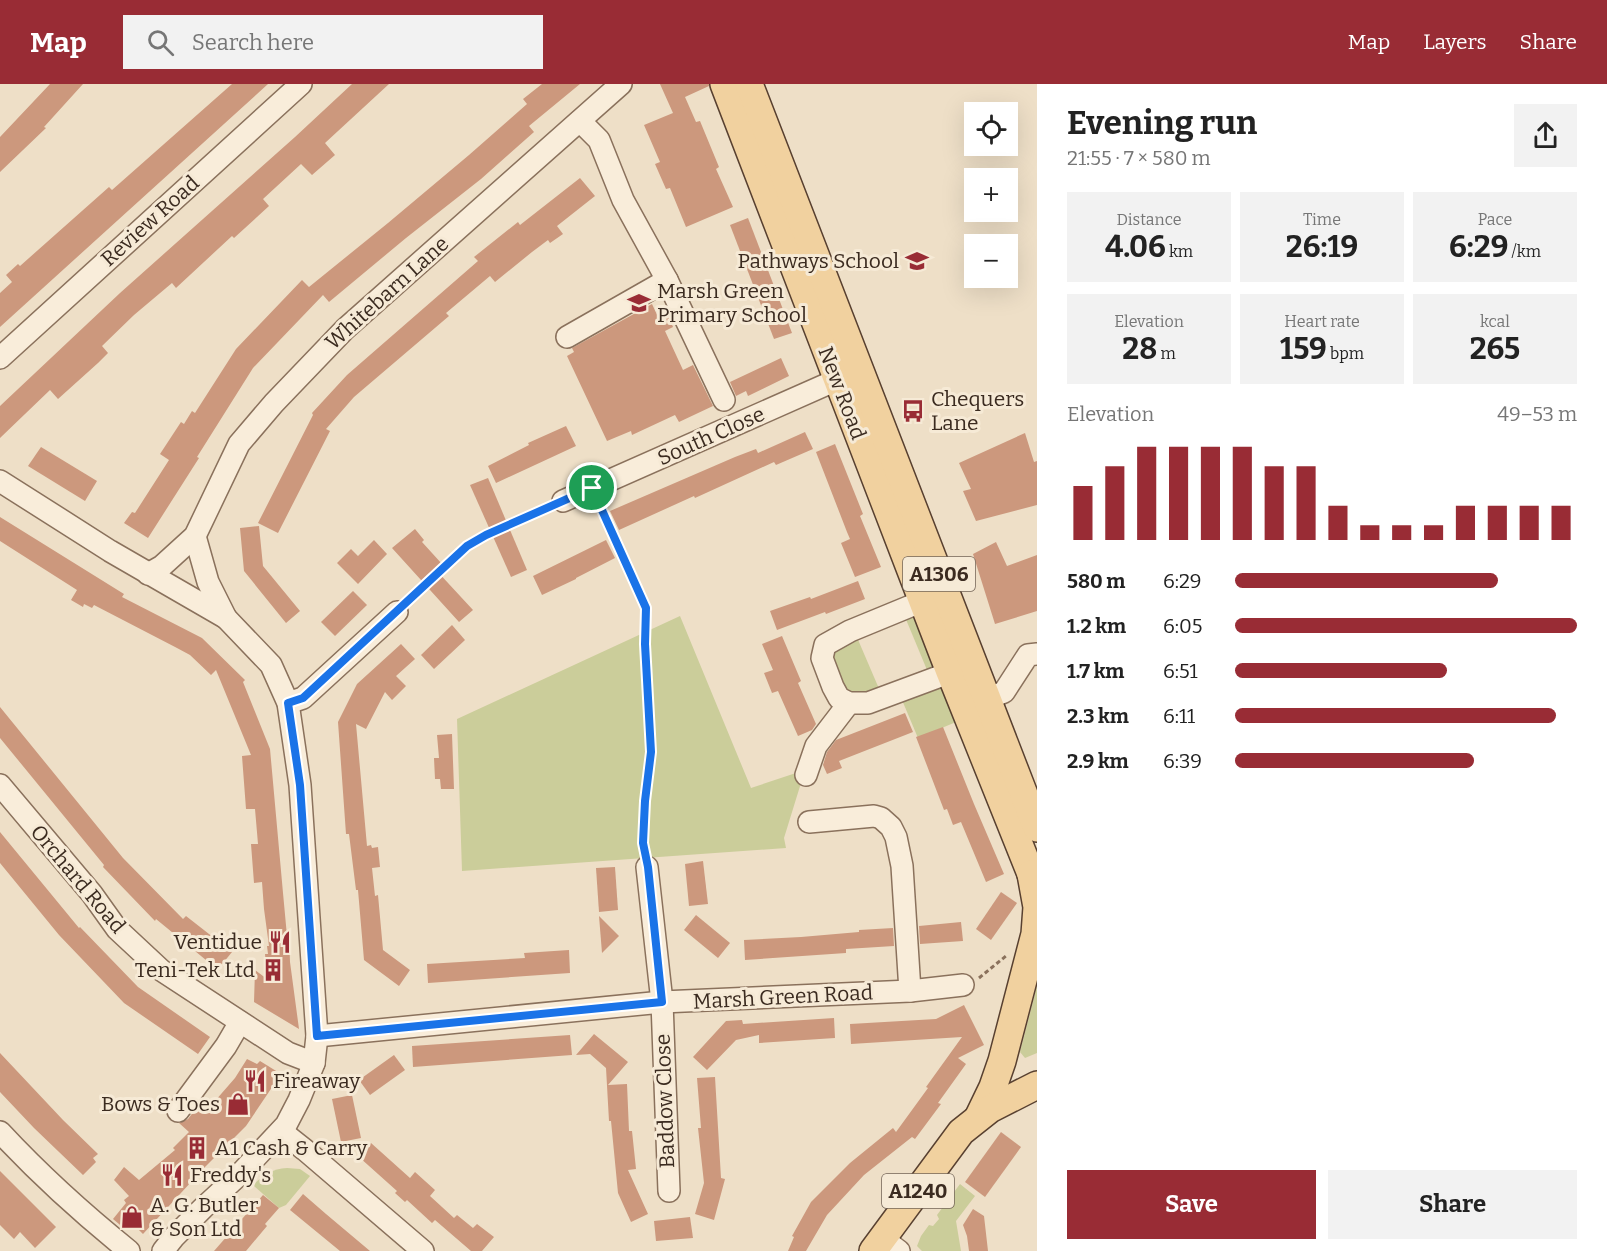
<!DOCTYPE html>
<html lang="en">
<head>
<meta charset="utf-8">
<style>
	:root { --surface:#fff; --page:#f2f2f2; --text:#222; --muted:#767676; --accent:#992c35 }
	body { margin:0; font-family:Bitter,serif; background:var(--page); color:var(--text); height:100vh; display:flex; flex-direction:column; font-size:22px; white-space:nowrap }
	* { box-sizing:border-box; margin:0 }
	p { font-size:20px; color:var(--muted) }
	.icon { flex:none; width:33px; height:33px; fill:none; stroke:currentColor; stroke-width:2; stroke-linecap:round; stroke-linejoin:round }
	.map { position:relative; flex:1; overflow:hidden }
	.panel { display:flex; flex-direction:column; background:var(--surface); width:570px }
	.panel>* { flex:none }
	.tools { position:absolute; left:964px; top:18px; display:grid; gap:12px }
	.tools a { display:grid; place-items:center; width:54px; height:54px; border-radius:0px; background:var(--surface); box-shadow:0 6px 24px #0002; font-size:30px }
	.pin { position:absolute; display:grid; place-items:center; width:51px; height:51px; color:#fff; margin:-26px; border:3px solid #fff; border-radius:50%; box-shadow:0 2px 6px #0007 }
	.round { display:grid; place-items:center; flex:none; width:63px; height:63px; border-radius:0px; background:var(--page) }
	.head { display:flex; align-items:center; justify-content:space-between; height:102px; padding:0 30px }
	h1 { font-size:33px; font-weight:700; line-height:45px }
	.metrics { display:grid; grid-template-columns:repeat(3,1fr); gap:9px; height:102px; padding:6px 30px }
	.metrics div { display:grid; align-content:center; border-radius:0px; background:var(--page); text-align:center }
	.metrics b { font-size:30px; font-weight:700 }
	.metrics small { font-size:16px; font-weight:400 }
	.metrics p { font-size:16px }
	.chart { height:168px; padding:12px 30px }
	.chart p { display:flex; justify-content:space-between }
	.chart svg { width:100%; height:108px; margin-top:6px; stroke:var(--accent); stroke-width:6 }
	.primary-button { display:flex; gap:12px; margin-top:auto; padding:12px 30px }
	.primary-button a { flex:1; height:69px; border-radius:0px; background:var(--accent); color:#fff; font-size:24px; font-weight:700; line-height:69px; text-align:center }
	.primary-button a+a { background:var(--page); color:var(--text) }
	ul { padding:0 30px; list-style:none; font-size:20px }
	li { display:grid; grid-template-columns:96px 72px 1fr; align-items:center; height:45px }
	li i { height:15px; border-radius:8px; background:var(--accent) }
	header { display:flex; align-items:center; gap:36px; box-sizing:border-box; height:84px; padding:0 30px; background:var(--accent); color:#fff }
	header strong { font-size:28px }
	nav { display:flex; gap:33px; margin-inline-start:auto; font-size:21px }
	.search { width:420px; height:54px; background:var(--page); display:flex; align-items:center; gap:15px; box-sizing:border-box; padding:0 21px; border-radius:0px; color:var(--muted); font-size:22px }
	main { display:flex; flex:1; min-height:0 }
	.map>svg:first-child { display:block }
	.green { fill:#cbcd9a }
	.building { fill:#cc987d }
	.lines { fill:none; stroke-linecap:round; stroke-linejoin:round }
	.minor-casing { stroke:#8a715c; stroke-width:24 }
	.major-casing { stroke:#584030; stroke-width:30 }
	.path { stroke:#8a715c; stroke-width:3; stroke-dasharray:4.5 3; stroke-linecap:butt }
	.minor { stroke:#f9edda; stroke-width:21 }
	.major { stroke:#f1d19f; stroke-width:27 }
	.route-casing { stroke:#fff; stroke-width:12 }
	.route { stroke:#1a73e8; stroke-width:8 }
	.labels { text-anchor:middle; dominant-baseline:central; stroke-width:6; stroke-linejoin:round; paint-order:stroke }
	.shield { fill:#f6ead6; stroke:#736457; stroke-width:1.5 }
	.shield-label { font-size:20px; font-weight:bold; fill:#3b2b20 }
	.street-label { font-size:21px; fill:#3b2b20; stroke:#f6ead6 }
	.poi-label { font-size:21px; fill:#3b2b20; stroke:#f6ead6; text-anchor:start }
</style>
</head>
<body>
<header>
<strong>Map</strong>
<div class="search"><svg class="icon" aria-label="search" viewBox="0 0 24 24"><circle cx="10" cy="10" r="6"/><path d="M15 15l6 6"/></svg>Search here</div>
<nav><a>Map</a><a>Layers</a><a>Share</a></nav>
</header>
<main>
<div class="map">
<svg width="1037" height="1167" viewBox="0 0 1037 1167">
	<rect width="100%" height="100%" fill="#eedfc7"/>
	<g class="green">
		<path d="M922,526L944,579L927,586L905,533Z"/>
		<path d="M680,532L751,704L805,686L784,754L786,764L462,787L457,635Z"/>
		<path d="M856,551L880,607L869,612L850,609L840,600L832,580L833,571L838,561Z"/>
		<path d="M940,600L956,638L918,654L902,616Z"/>
		<path d="M1037,902V969L1025,974L1020,968Z"/>
		<path d="M287,1084L300,1085L310,1092L286,1121L279,1124L253,1101C263,1091 272,1085 287,1084Z"/>
		<path d="M960,1100L975,1112L956,1137L961,1167H922L917,1162L921,1152L929,1141L933,1142L939,1135L937,1131Z"/>
	</g>
	<g class="building">
		<path d="M50,0H83L44,43L46,44L0,88V53Z"/>
		<path d="M232,0H268L0,243V209L12,198L6,191L18,180L20,182L109,103L112,106Z"/>
		<path d="M352,0H389L325,59L335,71L312,91L301,80L263,115L269,122L234,154L232,152L176,204L172,199L134,231L102,262L108,269L98,279L58,315L50,306L0,354V322L120,209L295,53Z"/>
		<path d="M542,0H580L529,42L534,48L481,95L406,154L329,218L323,211L253,284L197,373L199,374L148,454L124,439L132,428L135,429L169,376L160,370L181,338L184,340L192,327L195,329L236,265L302,196L309,203L388,139L469,71L527,20L523,15Z"/>
		<path d="M660,0H709V2L685,13L696,38L700,37L719,83L716,85L733,123L686,143L670,104L666,105L655,80L660,78L644,41L673,29Z"/>
		<path d="M580,94L595,112L557,142L563,150L550,159L548,156L532,168L495,198L490,192L446,229L449,232L354,313L326,345L330,347L278,449L258,439L313,331L312,329L347,291L478,177L474,173L518,138L520,141Z"/>
		<path d="M748,134L792,249L774,255L730,141Z"/>
		<path d="M652,220L658,233L667,229L673,243L665,247L683,286L693,281L713,322L679,338L675,331L632,351L631,347L607,357L567,272L574,268L572,264Z"/>
		<path d="M781,274L789,292L748,312L746,307L736,312L730,298Z"/>
		<path d="M566,342L576,362L496,399L488,382L529,361L528,359Z"/>
		<path d="M805,348L813,365L776,381L774,378L695,414L694,412L619,446L610,427L735,373L756,365L758,369Z"/>
		<path d="M1025,349L1034,378L1037,377V421L976,437L963,407L971,405L959,379Z"/>
		<path d="M835,360L863,430L860,432L881,483L855,493L841,459L850,455L847,448L816,368Z"/>
		<path d="M41,363L97,397L85,417L28,382Z"/>
		<path d="M488,394L527,486L511,493L470,401Z"/>
		<path d="M0,433L124,510L122,513L202,554L245,596L243,598L270,665L283,809L287,852H289L290,878L299,945L254,918L255,886L267,895L265,870H268L267,862H269L264,825L262,798L254,799L251,760H258L255,725H246L242,672L251,671L216,586L211,591L190,571L177,564L94,521L92,524L84,520L83,523L71,516L77,506L0,457Z"/>
		<path d="M259,442L263,482L300,527L286,539L244,487L240,444Z"/>
		<path d="M415,445L424,456L422,458L442,480L436,486L473,526L459,538L392,464Z"/>
		<path d="M374,456L387,470L358,500L337,479L351,465L358,472Z"/>
		<path d="M606,456L615,474L576,494V495L542,511L533,492Z"/>
		<path d="M996,458L1007,482L1037,471V527L995,540L973,470Z"/>
		<path d="M858,497L865,515L826,530L825,528L777,546L770,527L810,513L811,515Z"/>
		<path d="M353,507L367,521L335,552L321,538Z"/>
		<path d="M452,541L465,556L434,585L421,571Z"/>
		<path d="M782,552L801,597L798,599L816,640L812,646L798,652L778,607L772,609L764,589L773,586L762,560Z"/>
		<path d="M401,560L415,575L396,592L406,602L392,616L385,608L366,645L356,640L367,762L371,761L372,764L378,763L380,783L372,784L375,812L378,811L383,866L410,886L399,902L364,876L358,806H356L349,750H346L338,638L357,600Z"/>
		<path d="M0,623L123,774L183,835L186,832L232,868L219,884L213,880L212,881L156,835L155,837L103,783L104,781L0,654Z"/>
		<path d="M905,629L913,648L839,677L842,684L827,690L823,681L827,668L836,656Z"/>
		<path d="M943,643L974,720L1004,790L986,798L961,738L953,741L947,725L944,726L916,653Z"/>
		<path d="M452,650L454,705H441L440,695H435L434,674H439L437,651Z"/>
		<path d="M0,748L79,844L80,843L138,903L210,953L198,970L124,919L59,851L0,779Z"/>
		<path d="M703,777L708,820L689,822L685,780Z"/>
		<path d="M615,783L618,826L599,828L596,784Z"/>
		<path d="M1001,808L1017,819L991,856L976,845Z"/>
		<path d="M696,831L730,859L718,874L684,846Z"/>
		<path d="M599,832L619,852L602,869Z"/>
		<path d="M961,838L963,857L920,860L919,842Z"/>
		<path d="M893,844L894,862L846,865V869L745,876L744,856L801,853L859,848V846Z"/>
		<path d="M569,866L570,889L428,899L427,880L525,874L524,869Z"/>
		<path d="M964,921L984,961L958,974L966,980L938,1019L941,1020L915,1055L912,1053L864,1091L827,1131L806,1167H788L794,1153L792,1152L811,1118L850,1079L893,1044L896,1048L928,1004L926,1003L962,953L851,960L850,940L936,935Z"/>
		<path d="M834,934L835,954L759,959V951L736,956L707,986L693,973L726,937L742,936L743,940Z"/>
		<path d="M594,950L628,978L608,1001L627,1000L629,1047H632L636,1085L628,1086L648,1130L631,1138L618,1109L611,1037H609L606,984L590,970L576,971Z"/>
		<path d="M570,951L572,971L413,983L412,962Z"/>
		<path d="M0,969L63,1036L98,1070L93,1074L96,1078L83,1091L34,1044L0,1008Z"/>
		<path d="M394,971L405,986L370,1011L359,996Z"/>
		<path d="M247,975L257,980L260,977L281,990L246,1042L205,1083L143,1150L132,1139L126,1146L113,1135L126,1119L124,1116L129,1112L114,1096L124,1083L139,1096L175,1066L173,1064L189,1048L179,1039L188,1035L201,1018L208,1025L235,994Z"/>
		<path d="M715,993L721,1094L725,1095L714,1136L695,1130L704,1099L698,1044H701L697,994Z"/>
		<path d="M352,1011L361,1054L341,1058L332,1015Z"/>
		<path d="M1001,1048L1021,1063L985,1113L965,1098Z"/>
		<path d="M371,1059L410,1094L415,1088L435,1106L430,1112L454,1134L457,1131L473,1144L477,1140L494,1153L482,1167H471L435,1136L432,1139L407,1116L405,1118L395,1109L397,1107L359,1073Z"/>
		<path d="M0,1087L56,1143L35,1164L20,1148L14,1155L0,1141Z"/>
		<path d="M303,1110L326,1130L370,1167H340L290,1126Z"/>
		<path d="M263,1111L279,1124L265,1140L267,1142L246,1167H214Z"/>
		<path d="M973,1125L984,1132L988,1167H969L967,1152L963,1141Z"/>
		<path d="M690,1133L693,1154L656,1157L654,1137Z"/>
	</g>
	<g class="lines">
		<g class="minor-casing">
			<g id="minor">
				<path d="M580,37L599,56L623,116L667,196L724,316"/>
				<path d="M567,253L667,196"/>
				<path d="M0,274L301,0"/>
				<path d="M0,397L110,467L226,534"/>
				<path d="M563,417L850,290"/>
				<path d="M148,490L162,482L195,452L239,360L274,319L345,245L621,0"/>
				<path d="M935,512L850,547L825,561L822,574L833,603L839,614L849,619H868L965,583"/>
				<path d="M288,619L303,614L397,528"/>
				<path d="M974,620L1004,608L1028,571L1037,570"/>
				<path d="M806,691L816,662L849,619"/>
				<path d="M0,701L92,810L117,845L161,886L288,969L314,979"/>
				<path d="M809,738L874,732L881,734L891,743L896,753L902,782L910,907"/>
				<path d="M647,783L662,918L669,1107"/>
				<path d="M317,952L662,918L910,907L963,901"/>
				<path d="M178,1027L226,962L240,938"/>
				<path d="M281,1047L305,1066L423,1167"/>
				<path d="M0,1048C40,1091 83,1130 129,1167"/>
				<path d="M883,1155L899,1167"/>
				<path d="M163,1167L174,1153L203,1124L240,1090L286,1041L299,1016L314,979L317,952L300,701L288,619L271,581L226,534L208,498L195,452"/>
			</g>
		</g>
		<g class="major-casing">
			<g id="major">
				<path d="M724,0L950,588L1031,790L1037,802"/>
				<path d="M749,0L1037,744"/>
				<path d="M979,1032L993,1003L1002,977L1035,850L1037,823L1031,790"/>
				<path d="M873,1167L961,1048L990,1025L1037,1001"/>
			</g>
		</g>
		<g class="path">
			<path d="M601,422L647,524L645,560L651,668L645,717L643,759L644,765"/>
			<path d="M412,515L467,462L485,451L546,424"/>
			<path d="M979,894L1006,872"/>
		</g>
		<use href="#minor" class="minor"/>
		<use href="#major" class="major"/>
	</g>
	<g class="lines">
		<g class="route-casing">
			<path id="route" d="M592,404L646,524L645,560L651,668L645,717L643,759L648,783L662,918L317,952L300,701L288,619L303,614L467,462L486,451Z"/>
		</g>
		<use href="#route" class="route"/>
	</g>
	<defs>
		<g id="school-bare" transform="scale(1.8)"><path d="M0-5L7-2L0 1L-7-2ZM-4 1L0 2.5L4 1V4Q0 6-4 4Z" fill="#992c35" stroke="#f6ead6" stroke-width="2.5" paint-order="stroke"/></g>
		<g id="bus-bare" transform="scale(1.8)"><path d="M-5-6H5V4H4V6H2V4H-2V6H-4V4H-5ZM-3.5-4V0h7V-4ZM-3.5 1.2v1.5H-2V1.2ZM2 1.2v1.5H3.5V1.2Z" fill="#992c35" stroke="#f6ead6" stroke-width="2.5" paint-order="stroke"/></g>
		<g id="restaurant-bare" transform="scale(1.8)"><path d="M-5-6h1v4h1v-4h1v4h1v-4h1v5L-1.5 .5V6h-2V.5L-5-1ZM5-6V6H3V1.5H1.5Q1.5-4 5-6Z" fill="#992c35" stroke="#f6ead6" stroke-width="2.5" paint-order="stroke"/></g>
		<g id="building-bare" transform="scale(1.8)"><path d="M-4-6H4V6H1V3H-1V6H-4ZM-2.5-4.3h1.7v1.8h-1.7ZM.8-4.3h1.7v1.8H.8ZM-2.5-1h1.7V.8h-1.7ZM.8-1h1.7V.8H.8Z" fill="#992c35" stroke="#f6ead6" stroke-width="2.5" paint-order="stroke"/></g>
		<g id="shop-bare" transform="scale(1.8)"><path d="M-5-2.5h2.3a2.7 3.5 0 0 1 5.4 0H5L5.5 6h-11ZM-1.5-2.5h3a1.5 2.3 0 0 0-3 0Z" fill="#992c35" stroke="#f6ead6" stroke-width="2.5" paint-order="stroke"/></g>
	</defs>
	<g fill-rule="evenodd">
		<use href="#school-bare" x="917" y="177"/>
		<use href="#school-bare" x="639" y="219"/>
		<use href="#bus-bare" x="913" y="327"/>
		<use href="#restaurant-bare" x="280" y="858"/>
		<use href="#building-bare" x="273" y="886"/>
		<use href="#restaurant-bare" x="255" y="997"/>
		<use href="#shop-bare" x="238" y="1020"/>
		<use href="#building-bare" x="197" y="1064"/>
		<use href="#restaurant-bare" x="172" y="1091"/>
		<use href="#shop-bare" x="132" y="1133"/>
	</g>
	<g class="labels">
		<g class="shield">
			<rect x="903" y="473" width="72" height="34" rx="4.5"/>
			<rect x="882" y="1090" width="72" height="34" rx="4.5"/>
		</g>
		<g class="shield-label">
			<text x="939" y="490">A1306</text>
			<text x="918" y="1107">A1240</text>
		</g>
		<g class="street-label">
			<text transform="translate(150 137) rotate(-42)">Review Road</text>
			<text transform="translate(387 209) rotate(-42)">Whitebarn Lane</text>
			<text transform="translate(842 309) rotate(69)">New Road</text>
			<text transform="translate(711 352) rotate(-24)">South Close</text>
			<text transform="translate(78 795) rotate(50)">Orchard Road</text>
			<text transform="translate(783 913) rotate(-3)">Marsh Green Road</text>
			<text transform="translate(665 1017) rotate(-92)">Baddow Close</text>
		</g>
		<g class="poi-label">
			<text x="899" y="177" text-anchor="end">Pathways School</text>
			<text x="657" y="207">Marsh Green<tspan x="657" dy="24">Primary School</tspan></text>
			<text x="931" y="315">Chequers<tspan x="931" dy="24">Lane</tspan></text>
			<text x="262" y="858" text-anchor="end">Ventidue</text>
			<text x="255" y="886" text-anchor="end">Teni-Tek Ltd</text>
			<text x="273" y="997">Fireaway</text>
			<text x="220" y="1020" text-anchor="end">Bows &amp; Toes</text>
			<text x="215" y="1064">A1 Cash &amp; Carry</text>
			<text x="190" y="1091">Freddy's</text>
			<text x="150" y="1121">A. G. Butler<tspan x="150" dy="24">&amp; Son Ltd</tspan></text>
		</g>
	</g>
</svg>
<div class="tools">
<a><svg class="icon" aria-label="locate" viewBox="0 0 24 24"><circle cx="12" cy="12" r="6"/><path d="M12 2v4M12 18v4M2 12h4M18 12h4"/></svg></a>
<a>+</a>
<a>−</a>
</div>
<div class="pin" style="left:592px;top:404px;background:#1e9e55"><svg class="icon" aria-label="arrive" viewBox="0 0 24 24"><path d="M6 21V4h12l-3 4 3 4H6"/></svg></div>
</div>
<section class="panel">
<div class="head"><div><h1>Evening run</h1><p>21:55 · 7 × 580 m</p></div><a class="round"><svg class="icon" aria-label="share" viewBox="0 0 24 24"><path d="M12 15V3M7 8l5-5 5 5M5 13v7h14v-7"/></svg></a></div>
<div class="metrics">
<div><p>Distance</p><b>4.06<small> km</small></b></div>
<div><p>Time</p><b>26:19</b></div>
<div><p>Pace</p><b>6:29<small> /km</small></b></div>
</div>
<div class="metrics">
<div><p>Elevation</p><b>28<small> m</small></b></div>
<div><p>Heart rate</p><b>159<small> bpm</small></b></div>
<div><p>kcal</p><b>265</b></div>
</div>
<div class="chart"><p><span>Elevation</span>49–53 m</p>
<svg viewBox="0 0 160 44" preserveAspectRatio="none"><path d="M5 44V22M15 44V14M25 44V6M35 44V6M45 44V6M55 44V6M65 44V14M75 44V14M85 44V30M95 44V38M105 44V38M115 44V38M125 44V30M135 44V30M145 44V30M155 44V30"/></svg>
</div>
<ul>
<li><b>580 m</b>6:29<i style="width:77%"></i></li>
<li><b>1.2 km</b>6:05<i style="width:100%"></i></li>
<li><b>1.7 km</b>6:51<i style="width:62%"></i></li>
<li><b>2.3 km</b>6:11<i style="width:94%"></i></li>
<li><b>2.9 km</b>6:39<i style="width:70%"></i></li>
</ul>
<div class="primary-button"><a>Save</a><a>Share</a></div>
</section>
</main>
</body>
</html>
